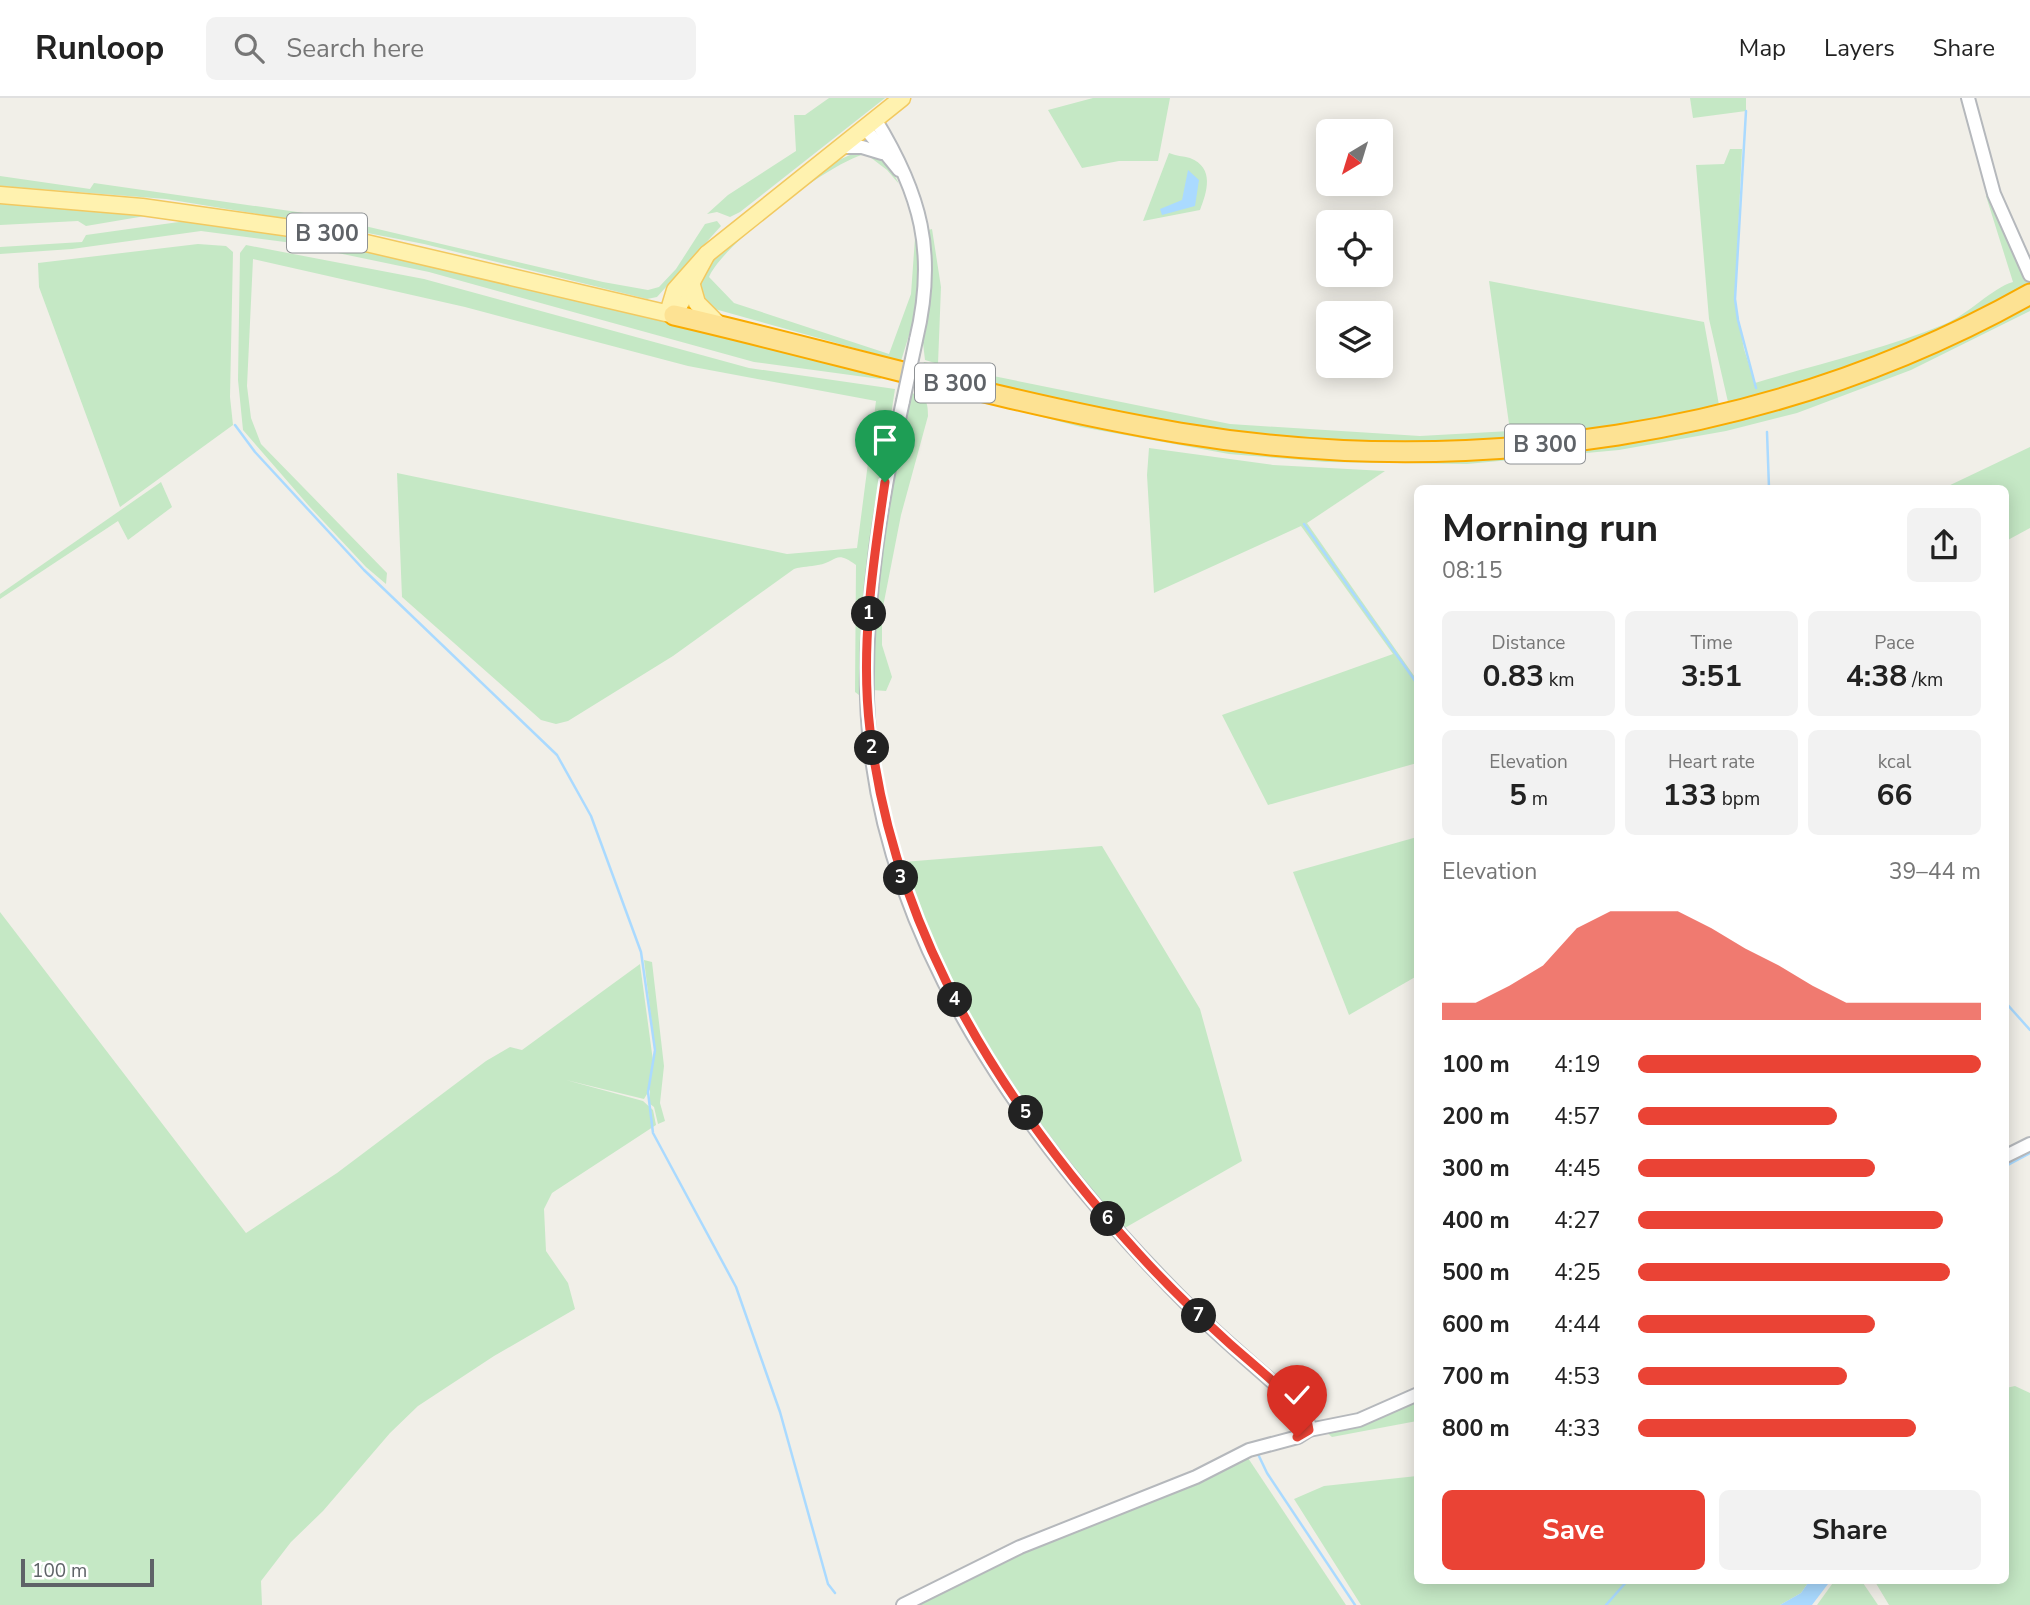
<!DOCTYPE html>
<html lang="en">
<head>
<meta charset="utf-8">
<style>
	:root { --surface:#fff; --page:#f2f2f2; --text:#222; --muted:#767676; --line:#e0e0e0; --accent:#ea4335 }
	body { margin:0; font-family:"Nunito Sans",sans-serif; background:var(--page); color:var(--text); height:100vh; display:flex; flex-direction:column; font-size:26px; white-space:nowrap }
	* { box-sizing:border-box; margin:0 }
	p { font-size:23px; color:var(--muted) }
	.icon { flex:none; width:38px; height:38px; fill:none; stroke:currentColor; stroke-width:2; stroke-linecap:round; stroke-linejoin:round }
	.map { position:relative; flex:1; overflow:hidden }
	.details { position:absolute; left:1414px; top:387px; width:595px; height:1099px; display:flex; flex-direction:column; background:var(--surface); border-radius:10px; box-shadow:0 4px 18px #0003 }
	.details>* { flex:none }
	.needle { width:46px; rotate:218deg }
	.buttons { position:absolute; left:1316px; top:21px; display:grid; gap:14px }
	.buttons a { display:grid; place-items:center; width:77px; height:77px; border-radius:10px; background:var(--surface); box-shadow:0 4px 18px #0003; font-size:35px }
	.scale { position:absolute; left:21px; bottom:18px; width:133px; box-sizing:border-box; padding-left:7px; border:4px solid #5f6368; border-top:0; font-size:19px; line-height:24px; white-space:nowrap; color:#5f6368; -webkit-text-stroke:5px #fff; paint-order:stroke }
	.pin { position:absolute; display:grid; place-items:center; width:60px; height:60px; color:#fff; margin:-72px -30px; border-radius:50% 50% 50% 0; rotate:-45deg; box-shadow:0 0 7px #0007 }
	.pin .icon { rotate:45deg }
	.km { position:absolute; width:35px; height:35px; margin:-18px; border-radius:50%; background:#222; color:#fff; font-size:19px; line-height:35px; text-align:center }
	.round { display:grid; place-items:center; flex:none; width:74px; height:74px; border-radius:10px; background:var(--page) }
	.headline { display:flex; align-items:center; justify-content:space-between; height:119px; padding:0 28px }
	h1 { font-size:38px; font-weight:700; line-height:52px }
	.stats { display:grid; grid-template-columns:repeat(3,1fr); gap:10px; height:119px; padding:7px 28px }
	.stats div { display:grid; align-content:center; border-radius:10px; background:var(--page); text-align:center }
	.stats b { font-size:30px; font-weight:700 }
	.stats small { font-size:19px; font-weight:400 }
	.stats p { font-size:19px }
	.chart { height:196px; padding:14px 28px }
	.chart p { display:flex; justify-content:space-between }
	.chart svg { width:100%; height:126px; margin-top:7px; fill:var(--accent); opacity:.7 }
	.button { display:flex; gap:14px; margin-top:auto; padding:14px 28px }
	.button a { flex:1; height:80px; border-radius:10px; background:var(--accent); color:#fff; font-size:28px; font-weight:700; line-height:80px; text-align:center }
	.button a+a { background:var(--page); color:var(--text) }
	ul { padding:0 28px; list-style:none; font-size:23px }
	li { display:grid; grid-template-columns:112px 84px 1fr; align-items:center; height:52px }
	li i { height:18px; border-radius:9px; background:var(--accent) }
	header { display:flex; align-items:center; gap:42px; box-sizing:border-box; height:98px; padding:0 35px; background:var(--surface); border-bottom:2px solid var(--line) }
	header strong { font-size:33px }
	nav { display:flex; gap:38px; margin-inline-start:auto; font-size:24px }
	.search { width:490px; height:63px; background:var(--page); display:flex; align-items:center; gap:18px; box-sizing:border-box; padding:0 24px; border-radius:10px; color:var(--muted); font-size:26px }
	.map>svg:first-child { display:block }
	.green { fill:#c5e8c5 }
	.water { fill:#aadaff }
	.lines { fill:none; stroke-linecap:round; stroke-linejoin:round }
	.stream { stroke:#aadaff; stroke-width:2.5 }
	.minor-casing { stroke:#b5b8bc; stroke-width:16 }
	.major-casing { stroke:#f2c960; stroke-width:19 }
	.highway-casing { stroke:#f9ab00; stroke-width:23 }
	.minor { stroke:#fff; stroke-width:12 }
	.major { stroke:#fff2af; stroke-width:16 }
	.highway { stroke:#fde293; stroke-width:19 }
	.minor-bridge-casing { stroke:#b5b8bc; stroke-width:16; stroke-linecap:butt }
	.minor-bridge { stroke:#fff; stroke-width:12 }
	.route-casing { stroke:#fff; stroke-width:14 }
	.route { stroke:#ea4335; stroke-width:9 }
	.labels { text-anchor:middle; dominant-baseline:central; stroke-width:5; stroke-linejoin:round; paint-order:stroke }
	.shield { fill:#fff; stroke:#8f9295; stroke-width:2 }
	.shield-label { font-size:23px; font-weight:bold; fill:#5f6368 }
</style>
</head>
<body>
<header>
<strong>Runloop</strong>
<div class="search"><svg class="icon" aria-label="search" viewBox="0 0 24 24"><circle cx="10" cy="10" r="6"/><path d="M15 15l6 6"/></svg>Search here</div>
<nav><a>Map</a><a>Layers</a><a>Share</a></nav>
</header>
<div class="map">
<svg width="2030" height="1507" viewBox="0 0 2030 1507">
	<rect width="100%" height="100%" fill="#f1efe8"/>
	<g class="green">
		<path d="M829,0H885L740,114L730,119L717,114L707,116L728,97L796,53L794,17H805Z"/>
		<path d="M1093,0H1170L1158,63H1119L1082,70L1048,12Z"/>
		<path d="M1690,0H1746V13L1693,20Z"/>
		<path d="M1730,51H1742L1735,201L1744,251L1755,285C1818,266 1884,251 1945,226C1969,216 1992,190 2013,184L1986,98H1991L2030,190C1933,237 1834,283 1728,304L1709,221L1696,67L1724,66Z"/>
		<path d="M861,52C881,56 891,69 899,86L887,72L866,56C832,62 722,147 709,179L734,205L889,256L911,196L915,140L920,138L918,208L901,263L704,208L695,183L710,159L828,67Z"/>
		<path d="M1169,55C1176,58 1183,58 1190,60C1215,70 1207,94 1200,112L1143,123Z"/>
		<path d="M0,78L90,91L94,85L318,117L603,184L648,192L659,189L676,171L705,126L717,123L721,128L657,199L647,201L424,146L342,130L166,101L0,88Z"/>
		<path d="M0,105L151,117L86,128L78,123L0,127Z"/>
		<path d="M193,122L285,133L887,277L880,281L754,264L429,174L285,144L201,133L72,151L0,156V149L82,144L86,137Z"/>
		<path d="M932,131L941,189L938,266L925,262L923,245L932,184L928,132Z"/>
		<path d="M198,146L226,148L233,154L230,299L233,327L120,409L39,189L38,165Z"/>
		<path d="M246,147L424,181L749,270L895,291L866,478L859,597L855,594L856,467C835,451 837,464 818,467C810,469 803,468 794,471L673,558L568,623L556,626L541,622L402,499L397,375L787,456L857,450L876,303L688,268L465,209L253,161L247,288L251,320L261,346L387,475L386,486L366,469L309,408L243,332L238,282L240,155Z"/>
		<path d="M1489,183L1704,224L1719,307C1544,350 1360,357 1181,327C1094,312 1008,290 922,270L924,264L1230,326L1420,338L1510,333Z"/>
		<path d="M2030,202V213L1911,272L1797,315L1726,333L1619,352L1467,366L1326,364L1229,356L1081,329L913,286L914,284L1006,305L1421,358L1805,299Z"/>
		<path d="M912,295C926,300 928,303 928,318L901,417L882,514V547L892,579L886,593L873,592L871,538L889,384Z"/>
		<path d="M2030,349V430L2006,443V390H1944Z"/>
		<path d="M1149,350L1273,367L1385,373L1307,425L1417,582V665L1268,707L1222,617L1393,556L1301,428L1154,495L1147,377Z"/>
		<path d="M161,384L172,409L128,442L118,423L0,501V496Z"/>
		<path d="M1417,739V878L1349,917L1293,774Z"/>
		<path d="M1102,748L1200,911L1242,1063L1123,1131C1035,1020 940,903 903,764Z"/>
		<path d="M0,814L246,1135L337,1075L486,963L510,949L522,952L640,866L653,963L655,951L644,862L652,864L664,968L660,1005L665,1023L658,1026L654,1009L650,1006V991L644,1001L566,982L643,1003L653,1012L656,1027L552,1095L544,1111L546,1153L568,1185L575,1211L494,1258L418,1308L390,1335L323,1413L291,1444L261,1483L262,1507H0Z"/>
		<path d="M2015,1288L2030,1295V1507H1889L1874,1482H2006V1290Z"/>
		<path d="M1417,1300V1323L1332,1339L1326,1334Z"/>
		<path d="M1248,1360L1346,1507H908L1023,1453Z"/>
		<path d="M1417,1378L1418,1482H1810L1801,1495L1780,1507H1361L1294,1401L1324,1388Z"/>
		<path d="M1835,1482H1861L1878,1507H1817Z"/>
	</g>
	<g class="water">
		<path d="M1188,72L1199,82L1195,108L1162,117L1160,111L1182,102Z"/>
		<path d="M1810,1482H1831L1812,1507H1780L1801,1495Z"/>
	</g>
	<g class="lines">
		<g class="stream">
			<path d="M1746,13L1735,201L1738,222L1756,290"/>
			<path d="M235,327L255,354L364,472L557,657L591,718L641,854L655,952L648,994L653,1035L736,1189L780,1314L828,1486L835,1495"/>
			<path d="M1767,334L1769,390"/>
			<path d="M1304,426L1418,587"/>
			<path d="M2006,905L2030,932"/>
			<path d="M2006,1068L2030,1055"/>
			<path d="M1257,1354L1267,1375L1355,1507"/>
			<path d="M1606,1507L1628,1482"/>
		</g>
		<g class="minor-casing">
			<g id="minor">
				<path d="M1968,0L1994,96L2030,177"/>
				<path d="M875,21C921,96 937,155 916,242"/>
				<path d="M864,29L899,72"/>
				<path d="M840,49H862L882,55"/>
				<path d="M903,303C881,402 865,500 867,601C874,838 1031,1051 1192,1211C1226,1245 1264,1275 1299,1308L1306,1316L1309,1332"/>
				<path d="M2006,1058L2030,1046"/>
				<path d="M903,1507L1020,1449L1196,1379L1249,1352L1298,1339L1309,1332L1359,1322L1418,1296"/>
			</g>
		</g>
		<g class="major-casing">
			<g id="major">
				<path d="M0,97L142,109L319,134L674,217L707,156"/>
				<path d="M691,184L697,205L719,227"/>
				<path d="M668,215L675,192L707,156L902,0"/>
			</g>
		</g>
		<g class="highway-casing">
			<path id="highway" d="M674,217C842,256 1009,306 1180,335C1467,383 1776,339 2030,196"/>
		</g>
		<use href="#minor" class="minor"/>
		<use href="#major" class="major"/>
		<use href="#highway" class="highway"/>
		<g class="minor-bridge-casing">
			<path id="minor-bridge" d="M903,303L916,242"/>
		</g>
		<use href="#minor-bridge" class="minor-bridge"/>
	</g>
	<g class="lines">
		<g class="route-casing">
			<path id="route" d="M885,384C873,465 860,550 870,632C894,836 1002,1006 1138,1155C1167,1187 1198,1217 1230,1246C1256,1269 1284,1291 1306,1316L1309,1332L1297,1339"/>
		</g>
		<use href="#route" class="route"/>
	</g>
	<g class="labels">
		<g class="shield">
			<rect x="287" y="115.5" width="80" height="39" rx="5"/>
			<rect x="915" y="265.5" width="80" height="39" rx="5"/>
			<rect x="1505" y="326.5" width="80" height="39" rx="5"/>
		</g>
		<g class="shield-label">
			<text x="327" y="135">B 300</text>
			<text x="955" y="285">B 300</text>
			<text x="1545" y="346">B 300</text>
		</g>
	</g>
</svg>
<div class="buttons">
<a><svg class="needle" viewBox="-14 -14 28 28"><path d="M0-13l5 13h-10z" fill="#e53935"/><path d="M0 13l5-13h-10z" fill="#767676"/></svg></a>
<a><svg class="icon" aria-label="locate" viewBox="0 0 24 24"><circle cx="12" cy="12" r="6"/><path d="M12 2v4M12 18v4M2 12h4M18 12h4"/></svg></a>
<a><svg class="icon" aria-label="layers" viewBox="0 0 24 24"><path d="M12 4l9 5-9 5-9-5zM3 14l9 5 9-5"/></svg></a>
</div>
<div class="scale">100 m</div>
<div class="pin" style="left:885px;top:384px;background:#1e9e55"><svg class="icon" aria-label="arrive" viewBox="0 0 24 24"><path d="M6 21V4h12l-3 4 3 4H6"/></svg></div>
<div class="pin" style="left:1297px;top:1339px;background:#d93025"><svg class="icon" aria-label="check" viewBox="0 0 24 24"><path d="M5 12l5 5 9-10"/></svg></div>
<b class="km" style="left:869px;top:516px">1</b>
<b class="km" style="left:872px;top:650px">2</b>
<b class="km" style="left:901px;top:780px">3</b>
<b class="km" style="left:955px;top:902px">4</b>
<b class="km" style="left:1026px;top:1015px">5</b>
<b class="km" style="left:1108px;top:1121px">6</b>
<b class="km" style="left:1199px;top:1218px">7</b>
<section class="details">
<div class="headline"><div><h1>Morning run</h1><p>08:15</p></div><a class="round"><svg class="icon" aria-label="share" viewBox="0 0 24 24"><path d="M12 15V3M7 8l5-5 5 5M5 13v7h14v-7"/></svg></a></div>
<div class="stats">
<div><p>Distance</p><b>0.83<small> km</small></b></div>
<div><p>Time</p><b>3:51</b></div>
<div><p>Pace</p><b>4:38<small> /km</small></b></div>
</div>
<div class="stats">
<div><p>Elevation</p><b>5<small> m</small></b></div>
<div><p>Heart rate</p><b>133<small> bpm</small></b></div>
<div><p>kcal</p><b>66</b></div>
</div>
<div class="chart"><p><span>Elevation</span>39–44 m</p>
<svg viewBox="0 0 160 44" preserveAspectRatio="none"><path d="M0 44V38L10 38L20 32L30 25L40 12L50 6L60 6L70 6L80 12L90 19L100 25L110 32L120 38L130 38L140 38L150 38L160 38V44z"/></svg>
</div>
<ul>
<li><b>100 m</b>4:19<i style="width:100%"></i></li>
<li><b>200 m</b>4:57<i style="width:58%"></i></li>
<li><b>300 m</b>4:45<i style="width:69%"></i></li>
<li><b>400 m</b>4:27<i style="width:89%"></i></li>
<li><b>500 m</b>4:25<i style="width:91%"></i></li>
<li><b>600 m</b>4:44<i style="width:69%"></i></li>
<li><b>700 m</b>4:53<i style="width:61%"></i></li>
<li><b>800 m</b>4:33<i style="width:81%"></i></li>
</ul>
<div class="button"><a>Save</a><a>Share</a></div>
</section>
</div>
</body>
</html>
